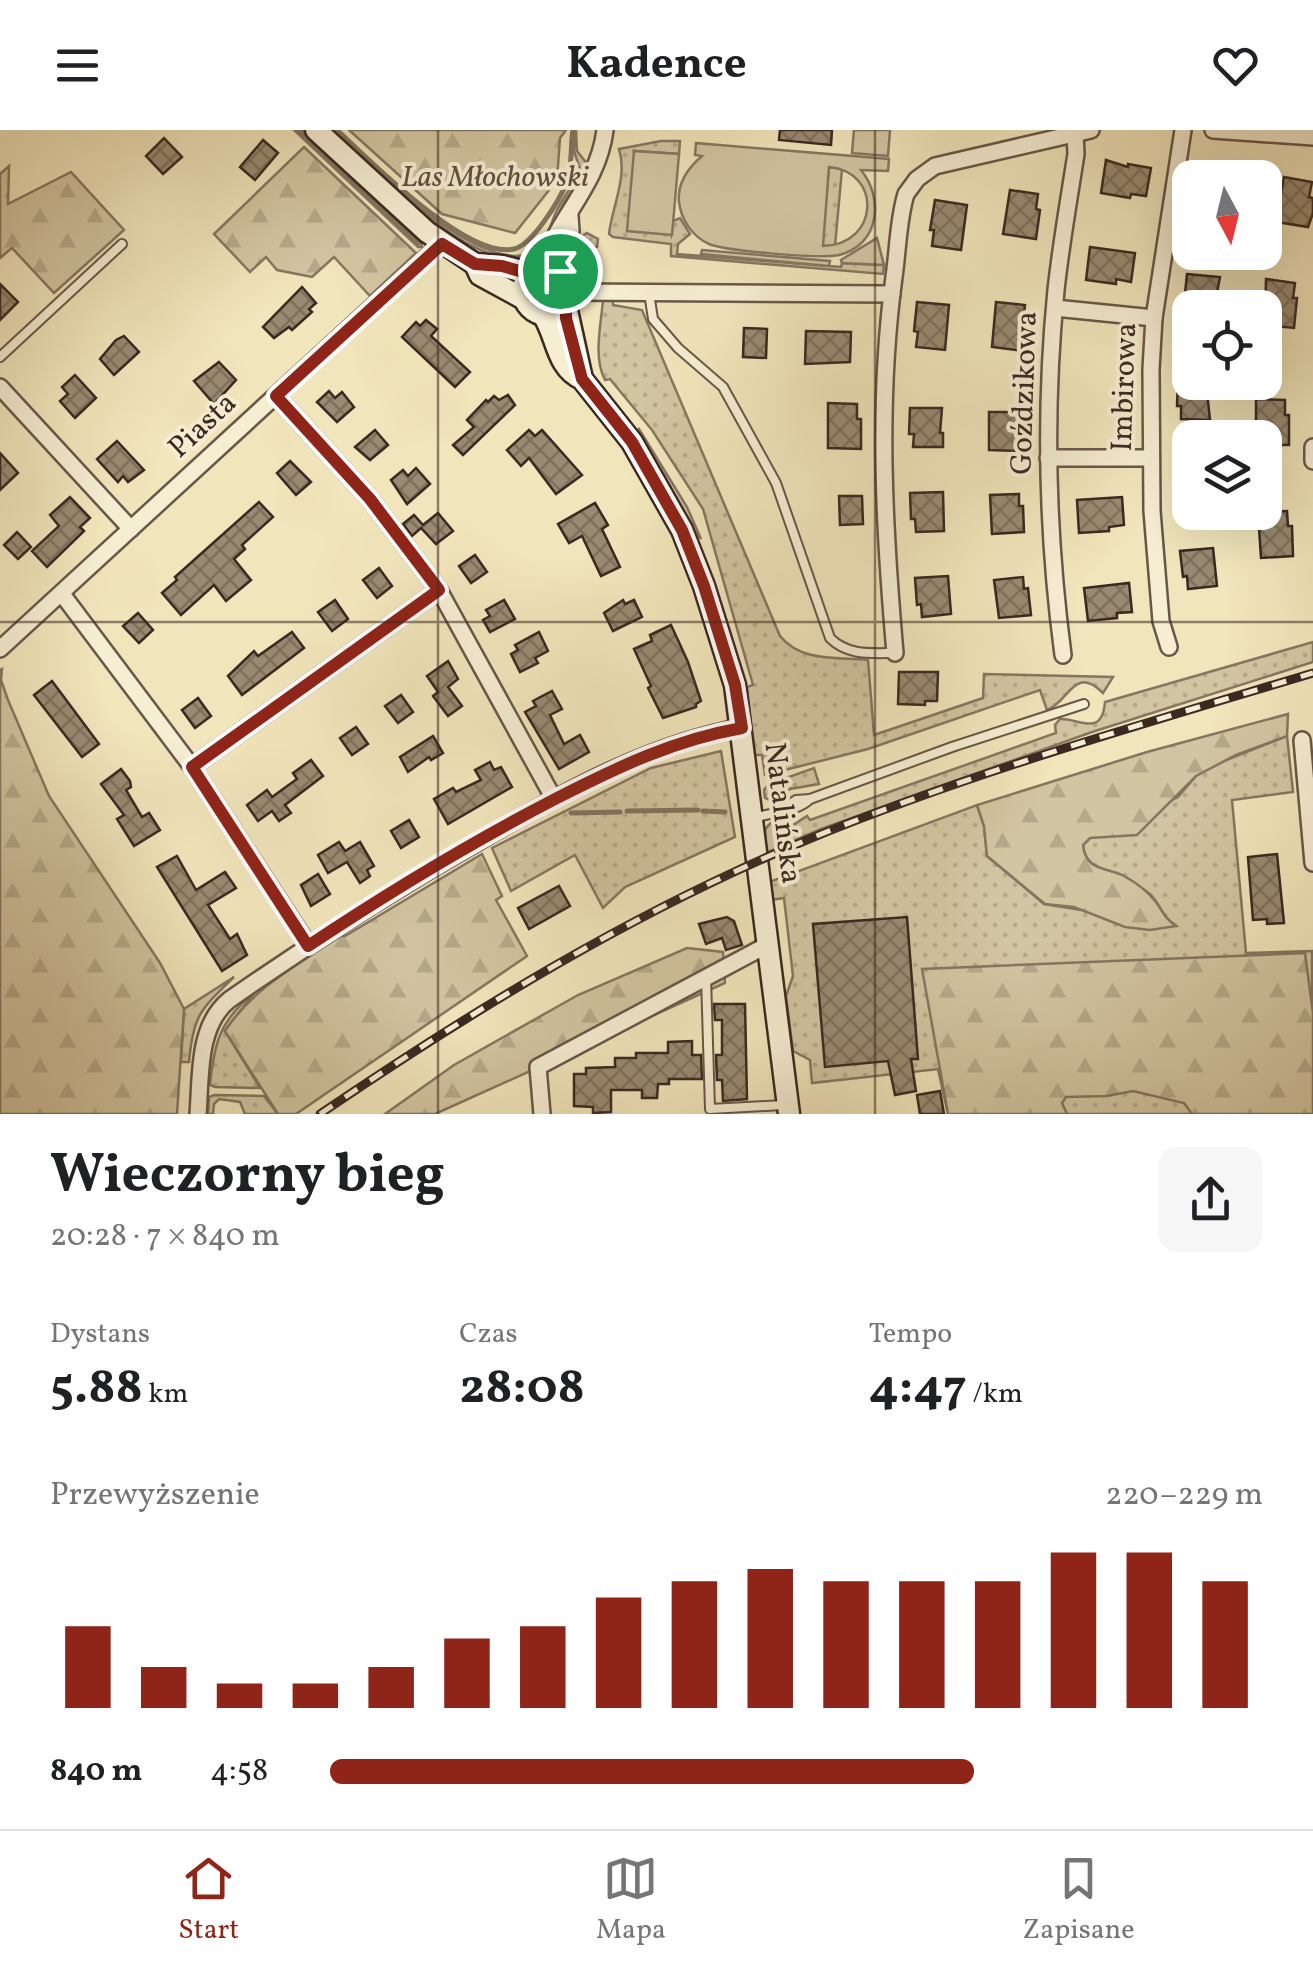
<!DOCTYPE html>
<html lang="pl">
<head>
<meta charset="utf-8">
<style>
	:root { --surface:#fff; --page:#f6f6f6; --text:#202124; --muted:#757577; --line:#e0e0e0; --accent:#8f2418 }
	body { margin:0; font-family:Vollkorn,serif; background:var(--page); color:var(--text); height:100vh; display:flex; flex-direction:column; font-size:38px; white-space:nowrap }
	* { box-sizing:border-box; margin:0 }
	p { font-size:32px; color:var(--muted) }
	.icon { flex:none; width:55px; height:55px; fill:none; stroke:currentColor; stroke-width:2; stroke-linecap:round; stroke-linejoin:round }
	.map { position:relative; height:984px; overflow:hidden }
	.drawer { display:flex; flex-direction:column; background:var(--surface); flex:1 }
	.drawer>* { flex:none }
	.needle { width:65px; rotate:173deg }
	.buttons { position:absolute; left:1172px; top:30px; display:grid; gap:20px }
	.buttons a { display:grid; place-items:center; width:110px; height:110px; border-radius:20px; background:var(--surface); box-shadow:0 10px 40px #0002; font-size:50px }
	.pin { position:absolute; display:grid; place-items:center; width:85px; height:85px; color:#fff; margin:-42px; border:5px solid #fff; border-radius:50%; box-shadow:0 2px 10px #0007 }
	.round { display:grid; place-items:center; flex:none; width:105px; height:105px; border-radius:20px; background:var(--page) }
	.overview { display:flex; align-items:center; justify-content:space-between; height:170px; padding:0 50px }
	h1 { font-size:55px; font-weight:700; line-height:75px }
	.stats { display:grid; grid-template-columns:repeat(3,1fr); gap:15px; height:170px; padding:10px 50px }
	.stats div { display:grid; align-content:center }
	.stats b { font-size:50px; font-weight:700 }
	.stats small { font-size:28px; font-weight:400 }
	.stats p { font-size:28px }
	.chart { height:280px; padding:20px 50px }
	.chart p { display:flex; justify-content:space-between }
	.chart svg { width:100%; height:180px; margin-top:10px; stroke:var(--accent); stroke-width:6 }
	ul { padding:0 50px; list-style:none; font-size:32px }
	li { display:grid; grid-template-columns:160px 120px 1fr; align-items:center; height:75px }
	li i { height:25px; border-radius:12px; background:var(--accent) }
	header { display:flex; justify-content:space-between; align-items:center; height:130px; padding:0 50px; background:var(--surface); font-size:45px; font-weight:700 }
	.tab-bar { display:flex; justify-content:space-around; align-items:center; height:140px; border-top:2px solid var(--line); background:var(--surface); font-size:28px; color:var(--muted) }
	.tab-bar a { display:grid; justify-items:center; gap:5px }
	.tab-bar .current { color:var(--accent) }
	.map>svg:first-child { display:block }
	.grass { fill:url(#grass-dots); stroke:#867661; stroke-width:2.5 }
	.forest { fill:url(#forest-firs); stroke:#867661; stroke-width:2.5 }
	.garden { fill:url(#garden-furrows); stroke:#867661; stroke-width:2.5 }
	.pitch { fill:#d2c5a1; stroke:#867661; stroke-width:2.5; fill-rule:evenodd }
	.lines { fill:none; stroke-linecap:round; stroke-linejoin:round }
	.stream { stroke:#83735e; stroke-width:5 }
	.building { fill:url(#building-cross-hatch); stroke:#3a2821; stroke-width:2.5 }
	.service-casing { stroke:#685748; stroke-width:12 }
	.minor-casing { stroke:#685748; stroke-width:20 }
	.secondary-casing { stroke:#3a2821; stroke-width:25 }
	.service { stroke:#f6eed3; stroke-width:8 }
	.minor { stroke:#f6eed3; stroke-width:15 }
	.secondary { stroke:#f6eed3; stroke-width:20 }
	.rail-casing { stroke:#3a2821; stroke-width:9 }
	.rail { stroke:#f6eed3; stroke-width:5; stroke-dasharray:15; stroke-linecap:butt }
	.route-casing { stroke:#fff; stroke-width:20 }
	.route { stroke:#8f2418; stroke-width:12 }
	.grid { fill:none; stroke:#3a2821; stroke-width:2.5; stroke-opacity:0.55 }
	.labels { text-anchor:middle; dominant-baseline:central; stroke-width:8; stroke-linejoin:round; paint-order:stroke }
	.park-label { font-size:30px; font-style:italic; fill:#604f41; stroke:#f6eed3 }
	.street-label { font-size:30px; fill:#3a2821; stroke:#f6eed3 }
</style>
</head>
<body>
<header><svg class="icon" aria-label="menu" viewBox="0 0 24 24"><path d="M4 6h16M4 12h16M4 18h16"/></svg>Kadence<svg class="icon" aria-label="heart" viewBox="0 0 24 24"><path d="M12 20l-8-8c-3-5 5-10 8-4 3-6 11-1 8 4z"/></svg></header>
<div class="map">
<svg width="1313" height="984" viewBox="0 0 1313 984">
	<defs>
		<pattern id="grass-dots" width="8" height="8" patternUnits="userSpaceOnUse" patternTransform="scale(2.5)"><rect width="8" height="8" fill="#d2c5a1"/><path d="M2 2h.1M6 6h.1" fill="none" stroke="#b5a98a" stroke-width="1.8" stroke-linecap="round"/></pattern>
		<pattern id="forest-firs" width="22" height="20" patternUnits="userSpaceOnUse" patternTransform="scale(2.5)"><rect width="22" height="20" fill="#d2c5a1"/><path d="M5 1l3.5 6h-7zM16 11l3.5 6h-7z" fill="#b5a98a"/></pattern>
		<pattern id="garden-furrows" width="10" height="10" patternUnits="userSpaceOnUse" patternTransform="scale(2.5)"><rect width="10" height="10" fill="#d2c5a1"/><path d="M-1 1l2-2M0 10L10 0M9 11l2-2" fill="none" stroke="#b5a98a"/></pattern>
		<pattern id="building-cross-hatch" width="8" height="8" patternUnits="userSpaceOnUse" patternTransform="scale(2.5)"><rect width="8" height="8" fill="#998a71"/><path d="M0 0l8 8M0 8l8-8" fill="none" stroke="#7e715c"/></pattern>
	</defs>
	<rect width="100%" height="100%" fill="#f1e5bb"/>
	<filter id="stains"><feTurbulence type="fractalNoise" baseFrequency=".002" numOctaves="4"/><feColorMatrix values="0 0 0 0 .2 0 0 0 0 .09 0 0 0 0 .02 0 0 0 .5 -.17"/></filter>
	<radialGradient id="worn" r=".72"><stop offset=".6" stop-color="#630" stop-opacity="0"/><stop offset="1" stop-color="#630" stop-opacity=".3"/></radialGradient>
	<g class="grass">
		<path d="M294,0H304L419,108L422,117H418Z"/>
		<path d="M576,0L577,21L588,35C581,49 571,61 563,75C555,90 551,111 537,122C503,150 422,85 394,63L396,60C422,82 508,150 539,117C548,108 551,93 556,82C563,68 572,55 581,42L574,21Z"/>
		<path d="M661,11H680L679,24L634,21L671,105L673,91L680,88L690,104L678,114L677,124L841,137L842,133L884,135L883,144L671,126V114L613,107L609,104C612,77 628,46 619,19Z"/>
		<path d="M829,37L842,39L835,116H822Z"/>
		<path d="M603,170H613V175L642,180L780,506C801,532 836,527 868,530L874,605L983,568L984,544L1113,547L1103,563C1074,534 1069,572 1047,580L1040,560L868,619L765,645L762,625H754L747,557L753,555L703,379L652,300L610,249L605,250C593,227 601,195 603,170Z"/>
		<path d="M639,299L687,377L701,409L686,391L637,301Z"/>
		<path d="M1313,512V532L1092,602L821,699L766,723C764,702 760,696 783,687L790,697L807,686L810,690L1056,603L1055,595L1060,589C1079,588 1102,608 1105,572Z"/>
		<path d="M1287,606L1293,662L1232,670L1246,823L1312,821L1313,984H948L938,939L812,953L810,930L793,921L786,866L793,846L784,768L771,770L769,752L977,675L984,696L987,726L1044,774L1175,795C1162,787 1160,774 1150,764C1144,759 1136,755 1130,750C1112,738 1085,742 1083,715L1090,708L1105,705L1178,667L1196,646L1214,635Z"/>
		<path d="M721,621L735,707L625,757L603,778L575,725L511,761L492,718L651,638Z"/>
		<path d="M814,638L819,654L790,659L772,671L765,668L764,660L769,654Z"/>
		<path d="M234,847C201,879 193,885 189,932H181L184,879Z"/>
		<path d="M254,863L225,901L260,958L215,957L210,955C214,913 220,890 254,863Z"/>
		<path d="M214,965L264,966L278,984H245L240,972L219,969L214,974L213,984H208L209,967Z"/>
	</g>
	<g class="forest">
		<path d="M349,0H566L560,8L557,50L515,103L442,84Z"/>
		<path d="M304,17L416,123L370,166L334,127L312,147L277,140L266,127L250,142L214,104Z"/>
		<path d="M9,36L8,74L71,42L124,100L54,163L12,118L0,128V44Z"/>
		<path d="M2,539L1,550L8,570L49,666L160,833L184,879L177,984H0V540Z"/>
		<path d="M1288,584L1287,606L1236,625L1196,646L1137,705L1090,708L1083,715C1085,741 1106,737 1124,746C1135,752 1148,762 1156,772C1163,782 1165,789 1176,796L1150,800L1125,797L1074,777L1045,774L987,726L984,696L977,675L1147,622Z"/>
		<path d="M482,724L502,766L496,770L527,826L296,984H278L225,901C253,858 297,835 340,806H345Z"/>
		<path d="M687,818L723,822L725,853L435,984H385L454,935L578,865Z"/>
		<path d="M1305,823L1313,883V984H1192L1184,973L1133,961L1107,966L1066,967L1062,973L1067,984H948L922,839Z"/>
	</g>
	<path class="garden" d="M587,103L598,109L597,117L584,119L581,127L584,136L595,138L594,157L579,152L573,137L577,109Z"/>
	<g class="pitch">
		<path d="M854,0H890L888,26L852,23Z"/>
		<path d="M696,13L889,29L888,41L861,40C884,68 880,115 839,125C821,129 726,121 709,114C693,107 681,90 679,72C677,53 688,38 702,26L695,25ZM829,37C883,42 879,115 823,116Z"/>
		<path d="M634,21L679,24L672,105L627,101Z"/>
		<path d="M877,108L884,135L842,133L841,130Z"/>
		<path d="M702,120L830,131L829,136L701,124Z"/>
	</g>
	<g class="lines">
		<g class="stream">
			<path d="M298,0L418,113"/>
			<path d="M337,0C369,30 468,130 514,119C532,115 559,71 566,54C573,37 570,18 573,0"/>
			<path d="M627,681L698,680"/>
			<path d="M703,681L725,682"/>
			<path d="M571,683L620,682"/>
		</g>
	</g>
	<g class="building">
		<path d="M780,0H832L831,15L779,10Z"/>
		<path d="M164,8L182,27L163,44L146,26Z"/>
		<path d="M263,10L278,23L255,50L240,37Z"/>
		<path d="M1106,30L1128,37V34L1151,38L1146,66L1131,64L1130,68L1101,63Z"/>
		<path d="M1284,47L1312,52L1309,67L1313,68V83L1308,97L1276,92Z"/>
		<path d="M1010,60L1038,64L1036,79L1040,80L1036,109L1003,104Z"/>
		<path d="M935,70L967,75L961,120L932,116L934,100H930Z"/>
		<path d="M1090,117L1135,123L1131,152L1116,149V154L1086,150Z"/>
		<path d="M1187,144L1220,147L1214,178H1187L1188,173H1184Z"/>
		<path d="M1266,149L1295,153L1293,168H1297L1294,198L1265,195Z"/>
		<path d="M0,154L18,172L0,190Z"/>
		<path d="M302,157L316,173L309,179L312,182L292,200L289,197L274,208L263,197Z"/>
		<path d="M917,172L949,175L945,220L916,217L918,202L914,201Z"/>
		<path d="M996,172L1025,175L1023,190L1027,191L1024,221L992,217Z"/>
		<path d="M426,190L437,199L431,206L470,242L455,257L402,207L416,192L420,196Z"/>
		<path d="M744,198L767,199L766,228L743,227Z"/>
		<path d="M806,201L851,202L850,232L805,234Z"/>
		<path d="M124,206L139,222L114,245L100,229L116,210Z"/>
		<path d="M219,232L236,250L214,274L194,251Z"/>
		<path d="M75,245L96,268L75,288L60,271L68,264L62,257Z"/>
		<path d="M1178,250L1206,252L1210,290L1181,289V276H1177Z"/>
		<path d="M329,261L335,268L342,262L354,277L337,292L317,272Z"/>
		<path d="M508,265L515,275L463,325L453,315L474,297L467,290L486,270L488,272L494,266L499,270Z"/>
		<path d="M1256,269L1285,270V285H1289V315H1265V308H1260V293H1256Z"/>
		<path d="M828,273L857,274V289H861V319L828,318Z"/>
		<path d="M910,278H942L940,303H943V317H913L914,304H909Z"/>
		<path d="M989,282H1018V294L1022,295V321L989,320Z"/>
		<path d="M375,300L388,315L370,330L355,317Z"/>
		<path d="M529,300L535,306L542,300L582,345L556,364L529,328L521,336L507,320Z"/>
		<path d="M117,311L144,340L128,352L123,346L118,352L97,329Z"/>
		<path d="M0,323L18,343L0,360Z"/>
		<path d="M290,331L311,352L296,365L277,343Z"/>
		<path d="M1177,335H1190V362L1177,361Z"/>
		<path d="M416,338L430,354L407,374L391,350L403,340L408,346Z"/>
		<path d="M943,362L944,401L916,402L915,389H911L910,363Z"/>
		<path d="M1019,364V376H1023L1024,402L992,404L990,365Z"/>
		<path d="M839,366H862L863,394L840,395Z"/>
		<path d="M70,367L90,388L80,397L84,401L47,437L32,421L59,396L50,385Z"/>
		<path d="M1122,367L1124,395L1109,397V401L1079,403L1077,370Z"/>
		<path d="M259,372L273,387L242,415L245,419L234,429L251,450L226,471L214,455L181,485L162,463L177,450L175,447Z"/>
		<path d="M595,373L608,395L602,399L620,437L601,446L582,406L569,413L558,394Z"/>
		<path d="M1287,381L1288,396H1292L1293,426L1261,428L1258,382Z"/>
		<path d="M438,383L453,401L436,414L421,398L412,406L403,394L414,385L423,395Z"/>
		<path d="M17,402L31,417L18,429L4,415Z"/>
		<path d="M1213,418L1217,456L1188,459L1187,446L1183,447L1180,421Z"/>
		<path d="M475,425L487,442L471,453L459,436Z"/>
		<path d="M379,438L392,456L377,468L363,450Z"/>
		<path d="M948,446L951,484L922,487L921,474L917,475L915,448Z"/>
		<path d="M1023,447L1024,459L1028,458L1031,485L999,488L994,450Z"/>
		<path d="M1129,453L1132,482L1117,483V488L1088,491L1084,458Z"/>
		<path d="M335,470L348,489L332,501L318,482Z"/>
		<path d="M504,470L515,489L490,502L483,490L490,486L486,480Z"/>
		<path d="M623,470L625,474L634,470L642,487L613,501L604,483Z"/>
		<path d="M138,483L153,500L139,513L123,496Z"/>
		<path d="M671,495L688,532L701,571L696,574V577L663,588L648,558L651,556L634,519L652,511L650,505Z"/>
		<path d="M292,502L304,518L242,565L228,546L254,521L258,526Z"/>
		<path d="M539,502L548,521L535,528L538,533L520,542L511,524L518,520L515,515Z"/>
		<path d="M448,531L458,549L448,557L462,576L448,586L433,566L438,562L427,546Z"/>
		<path d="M899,542H938L937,571H925V575L898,574Z"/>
		<path d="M52,551L99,614L82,627L34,565Z"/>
		<path d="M552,561L562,579L550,585L564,614L580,605L589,622L559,639L525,582L536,576L533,571Z"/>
		<path d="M401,565L413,582L398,593L385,576Z"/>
		<path d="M198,568L211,586L195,598L182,580Z"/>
		<path d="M356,597L368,614L352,625L340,608Z"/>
		<path d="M433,606L443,623L431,630L429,627L408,642L400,627Z"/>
		<path d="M311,630L323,646L285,675L291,683L279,691L272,681L258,691L247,675L267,660L272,667L297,649L293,643Z"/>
		<path d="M490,632L494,640L501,637L512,657L448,694L434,669L453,658L456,662L481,650L475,640Z"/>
		<path d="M121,639L130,651L131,657L126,660L142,687L149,683L160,700L134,716L117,689L124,685L101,654Z"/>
		<path d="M409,690L419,707L401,718L391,701Z"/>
		<path d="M339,712L345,721L360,712L374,736L367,740L370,746L360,753L347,732L328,743L318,725Z"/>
		<path d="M1277,724L1284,793L1267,794V789L1253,790L1248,727Z"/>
		<path d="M177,726L196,760L225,742L236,758L208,775L230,809L237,804L247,825L222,841L157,737Z"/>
		<path d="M318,744L330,764L311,776L301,755Z"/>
		<path d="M559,756L570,776L529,799L518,778Z"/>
		<path d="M727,787L734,791L742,815L726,820L722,808L706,814L699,794Z"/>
		<path d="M907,787L918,929H911L916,961L895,965L888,931L825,937L813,794Z"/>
		<path d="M714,874H745L747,969L723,971L722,950H717L716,925H722V890H715Z"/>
		<path d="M692,911V925H701L702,949H669V954H658L657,968H642V960H611V982L593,983V977L574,976V944H586V938L615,937V928H636V923H668V912Z"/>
		<path d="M940,961L944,984H920L917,965Z"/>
	</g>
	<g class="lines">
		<g class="service-casing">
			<g id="service">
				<path d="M649,163L653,189L678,218L723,257L776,353L830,508C848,526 871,523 895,523"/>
				<path d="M0,227L122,114"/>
				<path d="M784,678L796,670L810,669"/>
				<path d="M754,688C772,682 797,682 810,669L952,617L1084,574"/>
				<path d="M706,847L710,979L783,975"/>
			</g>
		</g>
		<g class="minor-casing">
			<g id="minor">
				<path d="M1213,0L1313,7"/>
				<path d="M542,137C549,126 551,112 558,101C578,67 600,40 605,0"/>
				<path d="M565,145L571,101L570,86"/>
				<path d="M571,162L892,164"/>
				<path d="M1055,178L1154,188"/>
				<path d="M0,257L131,399"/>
				<path d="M276,266L370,369L439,460L554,669"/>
				<path d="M1313,317V331"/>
				<path d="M1048,328H1150"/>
				<path d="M62,464L192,637L308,815"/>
				<path d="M1169,517L1161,491L1152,381L1151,239L1154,188L1183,0"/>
				<path d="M0,519L442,113"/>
				<path d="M895,523C884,397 877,273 894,147C898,120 898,90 906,64L917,49L935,36L1091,0"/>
				<path d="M1063,525C1047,404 1044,281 1056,160C1061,114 1069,69 1076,24L1075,3"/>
				<path d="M1302,610L1313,733"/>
				<path d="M192,637L439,460"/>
				<path d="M198,984C201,947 197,896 229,870C315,810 403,754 495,702C573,657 652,614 742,597"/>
				<path d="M542,984L538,937L769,814"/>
			</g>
		</g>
		<g class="secondary-casing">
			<g id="secondary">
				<path d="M316,0L427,102L475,134L480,145L524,169"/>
				<path d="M475,134L502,136L530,143"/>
				<circle cx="547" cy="161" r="24"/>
				<path d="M566,176L582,249"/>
				<path d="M543,185C557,206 556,238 582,249L632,312L682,400L704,456L735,555L789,984"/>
			</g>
		</g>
		<use href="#service" class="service"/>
		<use href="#minor" class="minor"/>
		<use href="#secondary" class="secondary"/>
		<g class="rail-casing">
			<path id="rail" d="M320,984C475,879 635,781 809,709C973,642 1143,594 1313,543"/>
		</g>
		<use href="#rail" class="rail"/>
	</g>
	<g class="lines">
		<g class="route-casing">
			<path id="route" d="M442,114L475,134L502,136L530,144L549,137L560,141L569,150L572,162L566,176V188L582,249L632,312L682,400L704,456L735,555L742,598C674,610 618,637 557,668C472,712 389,762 308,816L192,637L439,460L370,369L276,266Z"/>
		</g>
		<use href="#route" class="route"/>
	</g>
	<path class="grid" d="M438,0V984M875,0V984M0,492H1313"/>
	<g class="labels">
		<g class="park-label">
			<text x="495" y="48">Las Młochowski</text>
		</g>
		<g class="street-label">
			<text transform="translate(1125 257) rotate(-88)">Imbirowa</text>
			<text transform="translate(1025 263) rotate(-88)">Goździkowa</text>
			<text transform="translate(203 296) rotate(-43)">Piasta</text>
			<text transform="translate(782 683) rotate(83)">Natalińska</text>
		</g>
	</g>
	<rect width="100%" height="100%" filter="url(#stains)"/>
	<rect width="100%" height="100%" fill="url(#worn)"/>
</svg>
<div class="buttons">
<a><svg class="needle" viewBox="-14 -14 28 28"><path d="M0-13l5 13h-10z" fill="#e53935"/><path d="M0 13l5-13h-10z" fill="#757577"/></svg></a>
<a><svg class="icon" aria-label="locate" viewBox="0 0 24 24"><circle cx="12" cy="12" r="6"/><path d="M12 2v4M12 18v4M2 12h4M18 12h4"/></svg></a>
<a><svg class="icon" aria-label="layers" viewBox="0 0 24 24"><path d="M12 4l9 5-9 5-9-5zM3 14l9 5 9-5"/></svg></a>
</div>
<div class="pin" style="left:560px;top:141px;background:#1e9e55"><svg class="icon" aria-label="arrive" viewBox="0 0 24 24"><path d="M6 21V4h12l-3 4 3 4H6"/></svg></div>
</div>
<section class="drawer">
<div class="overview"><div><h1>Wieczorny bieg</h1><p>20:28 · 7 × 840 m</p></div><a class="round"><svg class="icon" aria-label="share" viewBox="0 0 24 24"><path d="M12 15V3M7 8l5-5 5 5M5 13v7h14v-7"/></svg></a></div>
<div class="stats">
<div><p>Dystans</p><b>5.88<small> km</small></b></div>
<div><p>Czas</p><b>28:08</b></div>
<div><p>Tempo</p><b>4:47<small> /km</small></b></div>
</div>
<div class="chart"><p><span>Przewyższenie</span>220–229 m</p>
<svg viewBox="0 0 160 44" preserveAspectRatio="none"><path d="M5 44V24M15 44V34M25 44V38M35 44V38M45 44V34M55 44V27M65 44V24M75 44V17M85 44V13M95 44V10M105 44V13M115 44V13M125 44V13M135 44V6M145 44V6M155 44V13"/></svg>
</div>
<ul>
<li><b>840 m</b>4:58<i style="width:69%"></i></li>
</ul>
</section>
<nav class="tab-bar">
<a class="current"><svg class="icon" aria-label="home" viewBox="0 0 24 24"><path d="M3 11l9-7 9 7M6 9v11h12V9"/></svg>Start</a>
<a><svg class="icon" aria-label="map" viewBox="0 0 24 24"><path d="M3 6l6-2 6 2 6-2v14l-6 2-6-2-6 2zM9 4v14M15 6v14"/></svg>Mapa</a>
<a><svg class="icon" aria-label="saved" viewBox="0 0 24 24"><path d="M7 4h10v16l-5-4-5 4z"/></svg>Zapisane</a>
</nav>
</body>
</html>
